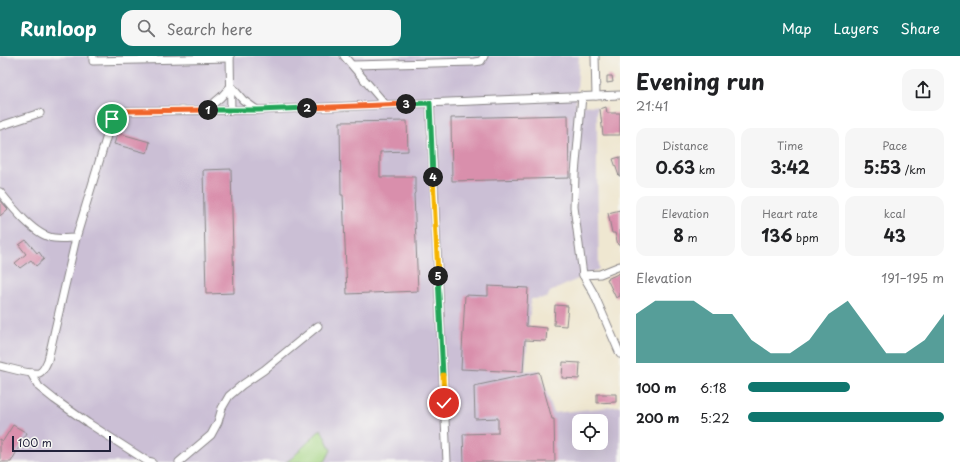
<!DOCTYPE html>
<html lang="en">
<head>
<meta charset="utf-8">
<style>
	:root { --surface:#fff; --page:#f6f6f6; --text:#202124; --muted:#757577; --accent:#0f766e }
	body { margin:0; font-family:"Playpen Sans",sans-serif; background:var(--page); color:var(--text); height:100vh; display:flex; flex-direction:column; font-size:15px; white-space:nowrap }
	* { box-sizing:border-box; margin:0 }
	p { font-size:13px; color:var(--muted) }
	.icon { flex:none; width:22px; height:22px; fill:none; stroke:currentColor; stroke-width:2; stroke-linecap:round; stroke-linejoin:round }
	.map { position:relative; flex:1; overflow:hidden }
	.panel { display:flex; flex-direction:column; background:var(--surface); width:340px }
	.panel>* { flex:none }
	.fabs { position:absolute; left:572px; top:358px; display:grid; gap:8px }
	.fabs a { display:grid; place-items:center; width:36px; height:36px; border-radius:8px; background:var(--surface); box-shadow:0 4px 16px #0002; font-size:20px }
	.scale { position:absolute; left:12px; bottom:10px; width:99px; box-sizing:border-box; padding-left:4px; border:2px solid #22223b; border-top:0; font-size:11px; line-height:14px; white-space:nowrap; color:#22223b; -webkit-text-stroke:3px #f6f6f2; paint-order:stroke }
	.pin { position:absolute; display:grid; place-items:center; width:34px; height:34px; color:#fff; margin:-17px; border:2px solid #fff; border-radius:50%; box-shadow:0 1px 4px #0007 }
	.km { position:absolute; width:20px; height:20px; margin:-10px; border-radius:50%; background:#222; color:#fff; font-size:11px; line-height:20px; text-align:center }
	.round { display:grid; place-items:center; flex:none; width:42px; height:42px; border-radius:12px; background:var(--page) }
	.headline { display:flex; align-items:center; justify-content:space-between; height:68px; padding:0 16px }
	h1 { font-size:22px; font-weight:700; line-height:30px }
	.stats { display:grid; grid-template-columns:repeat(3,1fr); gap:6px; height:68px; padding:4px 16px }
	.stats div { display:grid; align-content:center; border-radius:10px; background:var(--page); text-align:center }
	.stats b { font-size:17px; font-weight:700 }
	.stats small { font-size:11px; font-weight:400 }
	.stats p { font-size:11px }
	.chart { height:112px; padding:8px 16px }
	.chart p { display:flex; justify-content:space-between }
	.chart svg { width:100%; height:72px; margin-top:4px; fill:var(--accent); opacity:.7 }
	ul { padding:0 16px; list-style:none; font-size:13px }
	li { display:grid; grid-template-columns:64px 48px 1fr; align-items:center; height:30px }
	li i { height:10px; border-radius:5px; background:var(--accent) }
	header { display:flex; align-items:center; gap:24px; box-sizing:border-box; height:56px; padding:0 20px; background:var(--accent); color:#fff }
	header strong { font-size:19px }
	nav { display:flex; gap:22px; margin-inline-start:auto; font-size:14px }
	.search { width:280px; height:36px; background:var(--page); display:flex; align-items:center; gap:10px; box-sizing:border-box; padding:0 14px; border-radius:12px; color:var(--muted); font-size:15px }
	main { display:flex; flex:1; min-height:0 }
	.map>svg:first-child { display:block }
	.industrial { fill:#cbbfd5; fill-rule:evenodd }
	.green { fill:#a5d583; stroke:#647c5f }
	.building { fill:#d98fac }
	.lines { fill:none; stroke-linecap:round; stroke-linejoin:round }
	.minor-casing { stroke:#888486; stroke-width:9 }
	.minor { stroke:#fff; stroke-width:7 }
	.split-1-casing { stroke:#fff; stroke-width:8 }
	.split-2-casing { stroke:#fff; stroke-width:8 }
	.split-3-casing { stroke:#fff; stroke-width:8 }
	.split-4-casing { stroke:#fff; stroke-width:8 }
	.split-5-casing { stroke:#fff; stroke-width:8 }
	.split-6-casing { stroke:#fff; stroke-width:8 }
	.split-7-casing { stroke:#fff; stroke-width:8 }
	.split-1 { stroke:#f0652b; stroke-width:5 }
	.split-2 { stroke:#22a559; stroke-width:5 }
	.split-3 { stroke:#f0652b; stroke-width:5 }
	.split-4 { stroke:#22a559; stroke-width:5 }
	.split-5 { stroke:#f5b400; stroke-width:5 }
	.split-6 { stroke:#22a559; stroke-width:5 }
	.split-7 { stroke:#f5b400; stroke-width:5 }
</style>
</head>
<body>
<header>
<strong>Runloop</strong>
<div class="search"><svg class="icon" aria-label="search" viewBox="0 0 24 24"><circle cx="10" cy="10" r="6"/><path d="M15 15l6 6"/></svg>Search here</div>
<nav><a>Map</a><a>Layers</a><a>Share</a></nav>
</header>
<main>
<div class="map">
<svg width="620" height="406" viewBox="0 0 620 406">
	<rect width="100%" height="100%" fill="#f6f6f2"/>
	<filter id="ink" filterUnits="userSpaceOnUse"><feTurbulence type="fractalNoise" baseFrequency=".025" numOctaves="2"/><feDisplacementMap in="SourceGraphic" scale="8" xChannelSelector="R" yChannelSelector="G"/><feConvolveMatrix kernelMatrix="1 2 1 2 8 2 1 2 1" color-interpolation-filters="sRGB"/></filter>
	<filter id="wash" filterUnits="userSpaceOnUse"><feTurbulence type="fractalNoise" baseFrequency=".012" numOctaves="4" result="noise"/><feDisplacementMap in="SourceGraphic" scale="16" xChannelSelector="R" yChannelSelector="G"/><feGaussianBlur stdDeviation="0.9" result="paint"/><feColorMatrix in="noise" values="0 0 0 0 0 0 0 0 0 0 0 0 0 0 0 0 0 1.4 0 .05"/><feComposite in="paint" operator="in"/></filter>
	<g filter="url(#wash)">
		<rect width="100%" height="100%" fill="#efe7d1"/>
		<path class="industrial" d="M0,0H579L576,49L597,50V113L599,213L550,236L547,242L531,243L525,315L539,314L554,357L620,350V406H0ZM579,365H601V387H579Z"/>
		<path class="green" d="M321,373L331,394L325,406H286L292,402Z"/>
		<g id="blocks">
			<g class="building">
				<path d="M607,20H612L613,26L607,27Z"/>
				<path d="M606,51L607,57H620V79H603L600,53Z"/>
				<path d="M568,59L569,122L452,125L451,62Z"/>
				<path d="M407,65L408,95L380,96V121H415V137L414,138L418,235L347,238L343,139H341L340,66Z"/>
				<path d="M118,77L150,86L147,97L114,88Z"/>
				<path d="M620,101V120H619L613,103Z"/>
				<path d="M231,113L234,237L206,238L203,114Z"/>
				<path d="M0,144L8,153L0,160Z"/>
				<path d="M620,154V189H618L615,177H612L608,157Z"/>
				<path d="M26,184L37,197L39,196L44,203L36,210L31,204L20,212L15,207L26,198L19,189Z"/>
				<path d="M620,217V240L616,242L607,223Z"/>
				<path d="M488,230L528,232L526,270L547,272L546,285L525,284L523,316L461,313L465,239L488,240Z"/>
				<path d="M555,249L568,250L566,270L554,269Z"/>
				<path d="M563,306L580,307L579,323L562,322Z"/>
				<path d="M539,316L552,363H554L555,406H464L463,378L498,377V362L475,363L474,330Z"/>
				<path d="M597,338H616V346L597,347Z"/>
				<path d="M13,369L27,377L11,406H0V383L3,385Z"/>
			</g>
		</g>
	</g>
	<g filter="url(#ink)">
		<use href="#blocks" fill-opacity="0" stroke="#888486" stroke-width="1"/>
		<g class="lines">
			<g class="minor-casing">
				<g id="minor">
					<path d="M93,0V5L230,2"/>
					<path d="M230,0L231,55"/>
					<path d="M344,0L385,48"/>
					<path d="M595,0L596,40"/>
					<path d="M353,9L474,6L481,5L484,0"/>
					<path d="M582,40L575,118L574,151L583,219"/>
					<path d="M430,47L447,406"/>
					<path d="M206,54L221,41L231,30L243,44L257,54"/>
					<path d="M0,70L40,57"/>
					<path d="M0,136C12,151 35,180 54,182C61,183 69,182 76,182"/>
					<path d="M620,210L600,218L583,219L594,238L620,298"/>
					<path d="M0,310C9,312 31,319 39,317C44,315 46,308 48,304L76,182L112,63L117,57L124,55L258,54L620,39"/>
					<path d="M31,317L39,331L54,343L88,367L147,405L152,406"/>
					<path d="M179,406L211,379L218,366L222,352L229,340L242,329L264,314L318,270"/>
				</g>
			</g>
			<use href="#minor" class="minor"/>
		</g>
	</g>
	<g class="lines" filter="url(#ink)">
		<g class="split-1-casing">
			<path id="split-1" d="M112,63L117,57L124,55L208,54"/>
		</g>
		<g class="split-2-casing">
			<path id="split-2" d="M208,54H258L307,52"/>
		</g>
		<g class="split-3-casing">
			<path id="split-3" d="M307,52L406,48"/>
		</g>
		<g class="split-4-casing">
			<path id="split-4" d="M406,48L430,47L433,121"/>
		</g>
		<g class="split-5-casing">
			<path id="split-5" d="M433,121L438,220"/>
		</g>
		<g class="split-6-casing">
			<path id="split-6" d="M438,220L443,319"/>
		</g>
		<g class="split-7-casing">
			<path id="split-7" d="M443,319L444,347"/>
		</g>
		<use href="#split-1" class="split-1"/>
		<use href="#split-2" class="split-2"/>
		<use href="#split-3" class="split-3"/>
		<use href="#split-4" class="split-4"/>
		<use href="#split-5" class="split-5"/>
		<use href="#split-6" class="split-6"/>
		<use href="#split-7" class="split-7"/>
	</g>
</svg>
<div class="fabs">
<a><svg class="icon" aria-label="locate" viewBox="0 0 24 24"><circle cx="12" cy="12" r="6"/><path d="M12 2v4M12 18v4M2 12h4M18 12h4"/></svg></a>
</div>
<div class="scale">100 m</div>
<div class="pin" style="left:112px;top:63px;background:#1e9e55"><svg class="icon" aria-label="arrive" viewBox="0 0 24 24"><path d="M6 21V4h12l-3 4 3 4H6"/></svg></div>
<div class="pin" style="left:444px;top:347px;background:#d93025"><svg class="icon" aria-label="check" viewBox="0 0 24 24"><path d="M5 12l5 5 9-10"/></svg></div>
<b class="km" style="left:208px;top:54px">1</b>
<b class="km" style="left:307px;top:52px">2</b>
<b class="km" style="left:406px;top:48px">3</b>
<b class="km" style="left:433px;top:121px">4</b>
<b class="km" style="left:438px;top:220px">5</b>
</div>
<section class="panel">
<div class="headline"><div><h1>Evening run</h1><p>21:41</p></div><a class="round"><svg class="icon" aria-label="share" viewBox="0 0 24 24"><path d="M12 15V3M7 8l5-5 5 5M5 13v7h14v-7"/></svg></a></div>
<div class="stats">
<div><p>Distance</p><b>0.63<small> km</small></b></div>
<div><p>Time</p><b>3:42</b></div>
<div><p>Pace</p><b>5:53<small> /km</small></b></div>
</div>
<div class="stats">
<div><p>Elevation</p><b>8<small> m</small></b></div>
<div><p>Heart rate</p><b>136<small> bpm</small></b></div>
<div><p>kcal</p><b>43</b></div>
</div>
<div class="chart"><p><span>Elevation</span>191–195 m</p>
<svg viewBox="0 0 160 44" preserveAspectRatio="none"><path d="M0 44V14L10 6L20 6L30 6L40 14L50 14L60 30L70 38L80 38L90 30L100 14L110 6L120 22L130 38L140 38L150 30L160 14V44z"/></svg>
</div>
<ul>
<li><b>100 m</b>6:18<i style="width:52%"></i></li>
<li><b>200 m</b>5:22<i style="width:100%"></i></li>
</ul>
</section>
</main>
</body>
</html>
